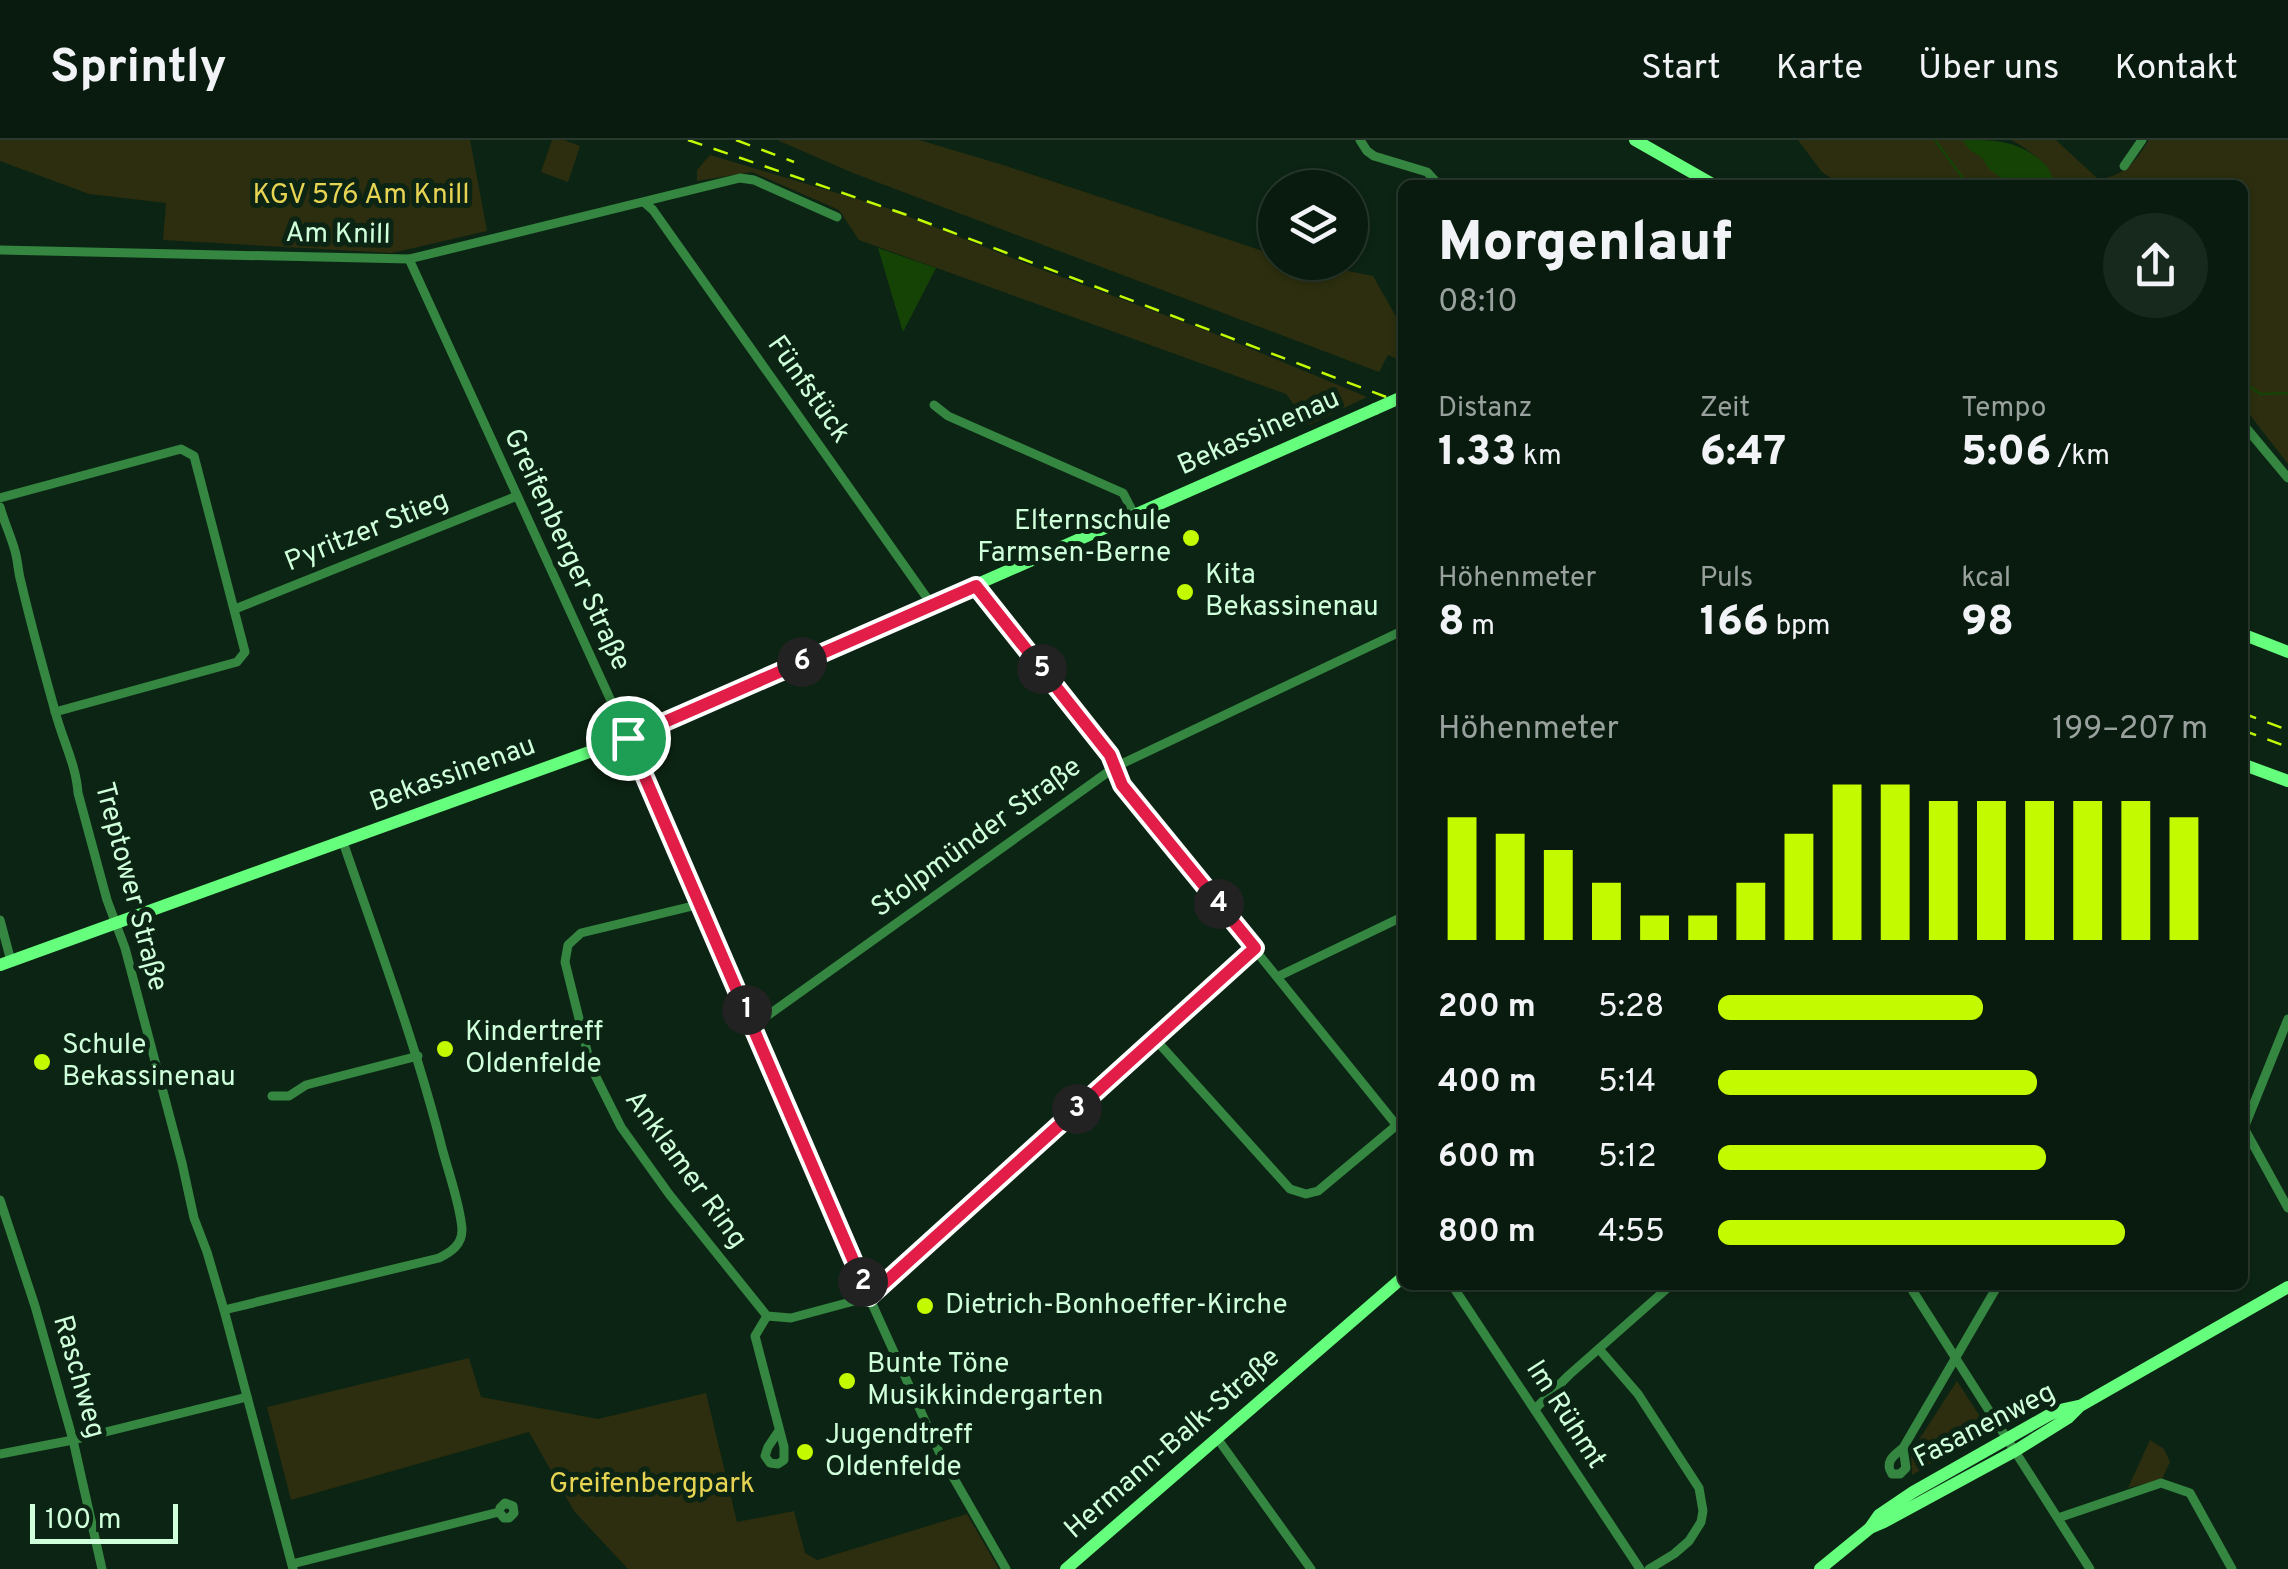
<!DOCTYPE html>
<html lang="de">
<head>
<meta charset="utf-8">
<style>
	:root { --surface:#091b0e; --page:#17281c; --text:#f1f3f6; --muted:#99a19e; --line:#29392e; --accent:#c3fa00 }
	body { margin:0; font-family:Overpass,sans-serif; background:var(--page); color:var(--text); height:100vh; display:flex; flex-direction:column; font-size:38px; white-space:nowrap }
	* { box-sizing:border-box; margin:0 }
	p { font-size:32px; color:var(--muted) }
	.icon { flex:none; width:55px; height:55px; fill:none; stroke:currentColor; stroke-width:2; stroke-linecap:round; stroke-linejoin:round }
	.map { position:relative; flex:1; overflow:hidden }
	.sheet { position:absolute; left:1398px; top:40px; width:850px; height:1110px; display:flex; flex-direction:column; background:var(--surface); border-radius:15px; box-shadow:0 2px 8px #0004,0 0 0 2px var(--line) }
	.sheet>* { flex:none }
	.tools { position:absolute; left:1258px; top:30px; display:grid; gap:20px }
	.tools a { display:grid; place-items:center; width:110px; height:110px; border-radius:50%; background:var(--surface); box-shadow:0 2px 8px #0004,0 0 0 2px var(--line); font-size:50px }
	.scale { position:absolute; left:30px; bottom:25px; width:148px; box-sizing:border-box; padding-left:10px; border:5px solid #cfffdb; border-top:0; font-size:28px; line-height:35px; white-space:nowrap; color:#cfffdb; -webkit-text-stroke:8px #0c2413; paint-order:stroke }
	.pin { position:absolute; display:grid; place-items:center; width:85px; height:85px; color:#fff; margin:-42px; border:5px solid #fff; border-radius:50%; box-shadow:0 2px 10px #0007 }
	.km { position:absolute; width:50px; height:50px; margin:-25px; border-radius:50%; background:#222; color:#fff; font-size:28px; line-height:50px; text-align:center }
	.round { display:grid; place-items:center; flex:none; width:105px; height:105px; border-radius:52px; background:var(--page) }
	.overview { display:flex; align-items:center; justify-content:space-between; height:170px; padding:0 40px }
	h1 { font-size:55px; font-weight:800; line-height:75px }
	.figures { display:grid; grid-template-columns:repeat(3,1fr); gap:15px; height:170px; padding:10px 40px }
	.figures div { display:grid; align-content:center }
	.figures b { font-size:42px; font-weight:800 }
	.figures small { font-size:28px; font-weight:400 }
	.figures p { font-size:28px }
	.chart { height:280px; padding:20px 40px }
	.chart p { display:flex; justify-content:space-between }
	.chart svg { width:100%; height:180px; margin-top:10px; stroke:var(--accent); stroke-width:6 }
	ul { padding:0 40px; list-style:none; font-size:32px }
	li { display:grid; grid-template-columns:160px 120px 1fr; align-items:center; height:75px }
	li i { height:25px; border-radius:12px; background:var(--accent) }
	header { display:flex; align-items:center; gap:60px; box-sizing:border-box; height:140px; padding:0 50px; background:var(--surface); border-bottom:2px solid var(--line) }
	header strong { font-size:48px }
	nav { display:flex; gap:55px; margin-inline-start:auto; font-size:35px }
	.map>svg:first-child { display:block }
	.green { fill:#2c2e0f }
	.water { fill:#154306 }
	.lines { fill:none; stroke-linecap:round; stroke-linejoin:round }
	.stream { stroke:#154306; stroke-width:2.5 }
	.street { stroke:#348641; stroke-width:9 }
	.secondary { stroke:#66ff7d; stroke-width:12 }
	.rail { stroke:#c3fa00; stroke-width:2.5; stroke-dasharray:15 12; stroke-linecap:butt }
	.secondary-bridge { stroke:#66ff7d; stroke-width:12 }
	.route-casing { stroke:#fff; stroke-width:20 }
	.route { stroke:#e11d48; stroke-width:12 }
	.poi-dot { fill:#c3fa00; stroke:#0c2413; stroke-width:4 }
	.labels { text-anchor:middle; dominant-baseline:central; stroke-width:10; stroke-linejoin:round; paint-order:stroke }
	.park-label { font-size:28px; fill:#e7d453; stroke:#0c2413 }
	.street-label { font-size:28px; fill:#cfffdb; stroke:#0c2413 }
	.poi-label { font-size:28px; fill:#cfffdb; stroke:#0c2413; text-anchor:start }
</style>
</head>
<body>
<header>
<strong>Sprintly</strong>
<nav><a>Start</a><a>Karte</a><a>Über uns</a><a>Kontakt</a></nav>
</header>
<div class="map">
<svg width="2288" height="1429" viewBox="0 0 2288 1429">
	<rect width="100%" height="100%" fill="#0c2413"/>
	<g class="green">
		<path d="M0,0H470L487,91L392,113L163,100L166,63L89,54L0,21Z"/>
		<path d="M552,0H564L580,6L568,42L541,32Z"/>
		<path d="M777,0H919L1000,24L1275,115V122L1308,123L1373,136L1402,187V221L1388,215L1379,232L853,33Z"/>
		<path d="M1798,0H1962C1968,8 1977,12 1983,19C1993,31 1997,35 2010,45H1841L1822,32Z"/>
		<path d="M2011,0H2056L2099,40C2128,33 2133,24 2149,0H2288V324L2243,266L2242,45H2057C2043,21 2035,13 2011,0Z"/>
		<path d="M710,15L887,68L1032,126L1208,191L1367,257L1309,285L1286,254L859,100L839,70L752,32L697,41V30Z"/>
		<path d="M469,1218L481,1257L598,1279L706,1253L737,1382L794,1371L805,1413L817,1420L967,1374L999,1429H628L574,1371L529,1292L291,1360L267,1267Z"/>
		<path d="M1957,1241L1988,1289L1912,1335L1911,1312Z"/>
		<path d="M2150,1300L2164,1309L2170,1322L2162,1339L2128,1348Z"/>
	</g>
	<g class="water">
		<path d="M1962,0C1998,0 2018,0 2045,24C2050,30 2053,38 2057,45H2010L1989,29L1982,18L1970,10Z"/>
		<path d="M878,108L936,128L903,192Z"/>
	</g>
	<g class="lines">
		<g class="stream">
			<path d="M1935,0L1968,45"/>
			<path d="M2242,241L2260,254L2288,253"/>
		</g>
		<g class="street">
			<path d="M1360,0L1367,11L1374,16L1427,32L1439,45"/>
			<path d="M2124,26L2142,0"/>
			<path d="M645,63L653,70L932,465"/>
			<path d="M0,110L409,119L740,38L754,40L837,77"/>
			<path d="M409,119L628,598L869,1157L941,1316L1006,1429"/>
			<path d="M934,265L948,276L1123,353L1134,374"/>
			<path d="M2242,283L2288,338"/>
			<path d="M0,358L181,309L194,316L245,512L237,522L55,572"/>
			<path d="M0,367C4,382 11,396 15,411C18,421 18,432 21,442C31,485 43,528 55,571C62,599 76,624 78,653L107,760L125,808L182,1023L194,1078L207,1112L224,1170L293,1429"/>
			<path d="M976,446L1110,615L1122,645L1402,992"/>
			<path d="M235,469L517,356"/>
			<path d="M701,764L581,793L568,805L565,822L591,927L621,987L669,1054L767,1176L791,1178L869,1157L1255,808"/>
			<path d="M0,780L11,821"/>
			<path d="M1279,836L1402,777"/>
			<path d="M2288,879L2244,988L2288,1068"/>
			<path d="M753,886L1115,627L1402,491"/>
			<path d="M1155,899L1290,1049L1306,1054L1318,1051L1397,985"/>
			<path d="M272,956H289L306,945L418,916"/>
			<path d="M0,1060L35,1166L73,1300L102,1429"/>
			<path d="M1452,1145L1640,1429"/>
			<path d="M1909,1145L2090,1429"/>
			<path d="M224,1170L439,1118C451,1112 462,1105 462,1090C461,1067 448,1031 442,1008C416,904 378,804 343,702"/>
			<path d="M767,1176L755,1196L784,1307V1320L778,1324L770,1323L765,1316L768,1307L778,1292"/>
			<path d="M1599,1209L1638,1254L1699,1348L1703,1371L1701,1382L1689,1401L1674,1414L1649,1429"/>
			<path d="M1535,1269L1569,1235L1671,1145"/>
			<path d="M1217,1298L1311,1429"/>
			<path d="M1903,1308L1906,1328L1900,1334H1892C1884,1322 1894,1315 1903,1308L1998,1145"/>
			<path d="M0,1314L73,1300L247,1257"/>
			<path d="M2058,1378L2161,1343L2190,1353L2232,1429"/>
			<path d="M292,1424L499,1372L500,1368L505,1363L513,1366L514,1373L509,1378H504L499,1372"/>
		</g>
		<g class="secondary">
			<path d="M1635,0L1714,45"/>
			<path d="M2242,494L2288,512"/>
			<path d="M2242,624L2288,641"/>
			<path d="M0,825L628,598L1375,269"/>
			<path d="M1870,1388L1884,1382L2015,1311L2068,1278L2080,1266L2288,1147"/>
			<path d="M1066,1429L1402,1138"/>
			<path d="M1820,1429L1870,1388L1879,1375L1913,1352L2049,1275L2064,1269L2078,1266"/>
		</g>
		<g class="rail">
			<path d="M688,0L904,74L1402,263"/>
			<path d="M736,0L794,22"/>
			<path d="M2242,573L2288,590"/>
			<path d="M2242,590L2288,607"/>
		</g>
		<path class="secondary-bridge" d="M1375,269L1402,257"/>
	</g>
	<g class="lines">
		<g class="route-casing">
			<path id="route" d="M976,446L1110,615L1122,645L1255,808L869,1157L628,598Z"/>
		</g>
		<use href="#route" class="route"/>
	</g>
	<g class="poi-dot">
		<circle cx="1191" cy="398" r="10"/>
		<circle cx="1185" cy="452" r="10"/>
		<circle cx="445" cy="909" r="10"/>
		<circle cx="42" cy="922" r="10"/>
		<circle cx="925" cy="1166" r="10"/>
		<circle cx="847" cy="1241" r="10"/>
		<circle cx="805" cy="1312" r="10"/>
	</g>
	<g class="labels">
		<g class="park-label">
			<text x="361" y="56">KGV 576 Am Knill</text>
			<text x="652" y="1345">Greifenbergpark</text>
		</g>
		<g class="street-label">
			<text transform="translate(338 95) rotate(1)">Am Knill</text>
			<text transform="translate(808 250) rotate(55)">Fünfstück</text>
			<text transform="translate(1259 293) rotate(-24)">Bekassinenau</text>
			<text transform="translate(367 392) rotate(-22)">Pyritzer Stieg</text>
			<text transform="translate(566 410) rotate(65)">Greifenberger Straße</text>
			<text transform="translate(453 635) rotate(-20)">Bekassinenau</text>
			<text transform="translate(977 698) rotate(-36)">Stolpmünder Straße</text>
			<text transform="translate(130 747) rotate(75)">Treptower Straße</text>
			<text transform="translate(685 1030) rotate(54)">Anklamer Ring</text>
			<text transform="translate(78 1237) rotate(74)">Raschweg</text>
			<text transform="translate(1565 1275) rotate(57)">Im Rühmt</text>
			<text transform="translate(1985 1286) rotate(-27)">Fasanenweg</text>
			<text transform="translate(1173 1304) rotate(-41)">Hermann-Balk-Straße</text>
		</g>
		<g class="poi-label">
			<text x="1171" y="382" text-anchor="end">Elternschule<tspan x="1171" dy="32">Farmsen-Berne</tspan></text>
			<text x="1205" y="436">Kita<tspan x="1205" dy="32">Bekassinenau</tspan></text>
			<text x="465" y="893">Kindertreff<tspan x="465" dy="32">Oldenfelde</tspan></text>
			<text x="62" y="906">Schule<tspan x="62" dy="32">Bekassinenau</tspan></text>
			<text x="945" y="1166">Dietrich-Bonhoeffer-Kirche</text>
			<text x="867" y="1225">Bunte Töne<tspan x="867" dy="32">Musikkindergarten</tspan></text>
			<text x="825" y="1296">Jugendtreff<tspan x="825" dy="32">Oldenfelde</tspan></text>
		</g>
	</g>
</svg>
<div class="tools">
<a><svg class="icon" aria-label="layers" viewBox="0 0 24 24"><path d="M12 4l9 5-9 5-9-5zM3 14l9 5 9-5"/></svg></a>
</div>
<div class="scale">100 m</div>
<div class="pin" style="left:628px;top:598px;background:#1e9e55"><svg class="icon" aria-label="arrive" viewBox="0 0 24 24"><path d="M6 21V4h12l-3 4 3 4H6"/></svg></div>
<b class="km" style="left:747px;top:870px">1</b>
<b class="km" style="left:863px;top:1142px">2</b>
<b class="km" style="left:1077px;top:969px">3</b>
<b class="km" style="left:1219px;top:764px">4</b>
<b class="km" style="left:1042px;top:529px">5</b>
<b class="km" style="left:802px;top:522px">6</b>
<section class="sheet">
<div class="overview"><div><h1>Morgenlauf</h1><p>08:10</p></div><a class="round"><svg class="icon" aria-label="share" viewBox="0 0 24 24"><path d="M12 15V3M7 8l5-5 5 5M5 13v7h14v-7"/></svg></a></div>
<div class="figures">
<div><p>Distanz</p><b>1.33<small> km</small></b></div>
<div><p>Zeit</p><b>6:47</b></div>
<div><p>Tempo</p><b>5:06<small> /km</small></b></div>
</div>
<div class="figures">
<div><p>Höhenmeter</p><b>8<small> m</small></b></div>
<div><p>Puls</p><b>166<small> bpm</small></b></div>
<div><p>kcal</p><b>98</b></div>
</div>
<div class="chart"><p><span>Höhenmeter</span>199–207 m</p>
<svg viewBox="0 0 160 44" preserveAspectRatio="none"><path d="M5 44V14M15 44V18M25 44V22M35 44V30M45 44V38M55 44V38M65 44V30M75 44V18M85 44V6M95 44V6M105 44V10M115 44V10M125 44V10M135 44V10M145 44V10M155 44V14"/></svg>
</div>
<ul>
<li><b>200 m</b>5:28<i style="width:54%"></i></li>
<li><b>400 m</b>5:14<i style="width:65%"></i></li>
<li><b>600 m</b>5:12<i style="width:67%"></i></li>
<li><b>800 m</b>4:55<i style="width:83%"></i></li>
</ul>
</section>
</div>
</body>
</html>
